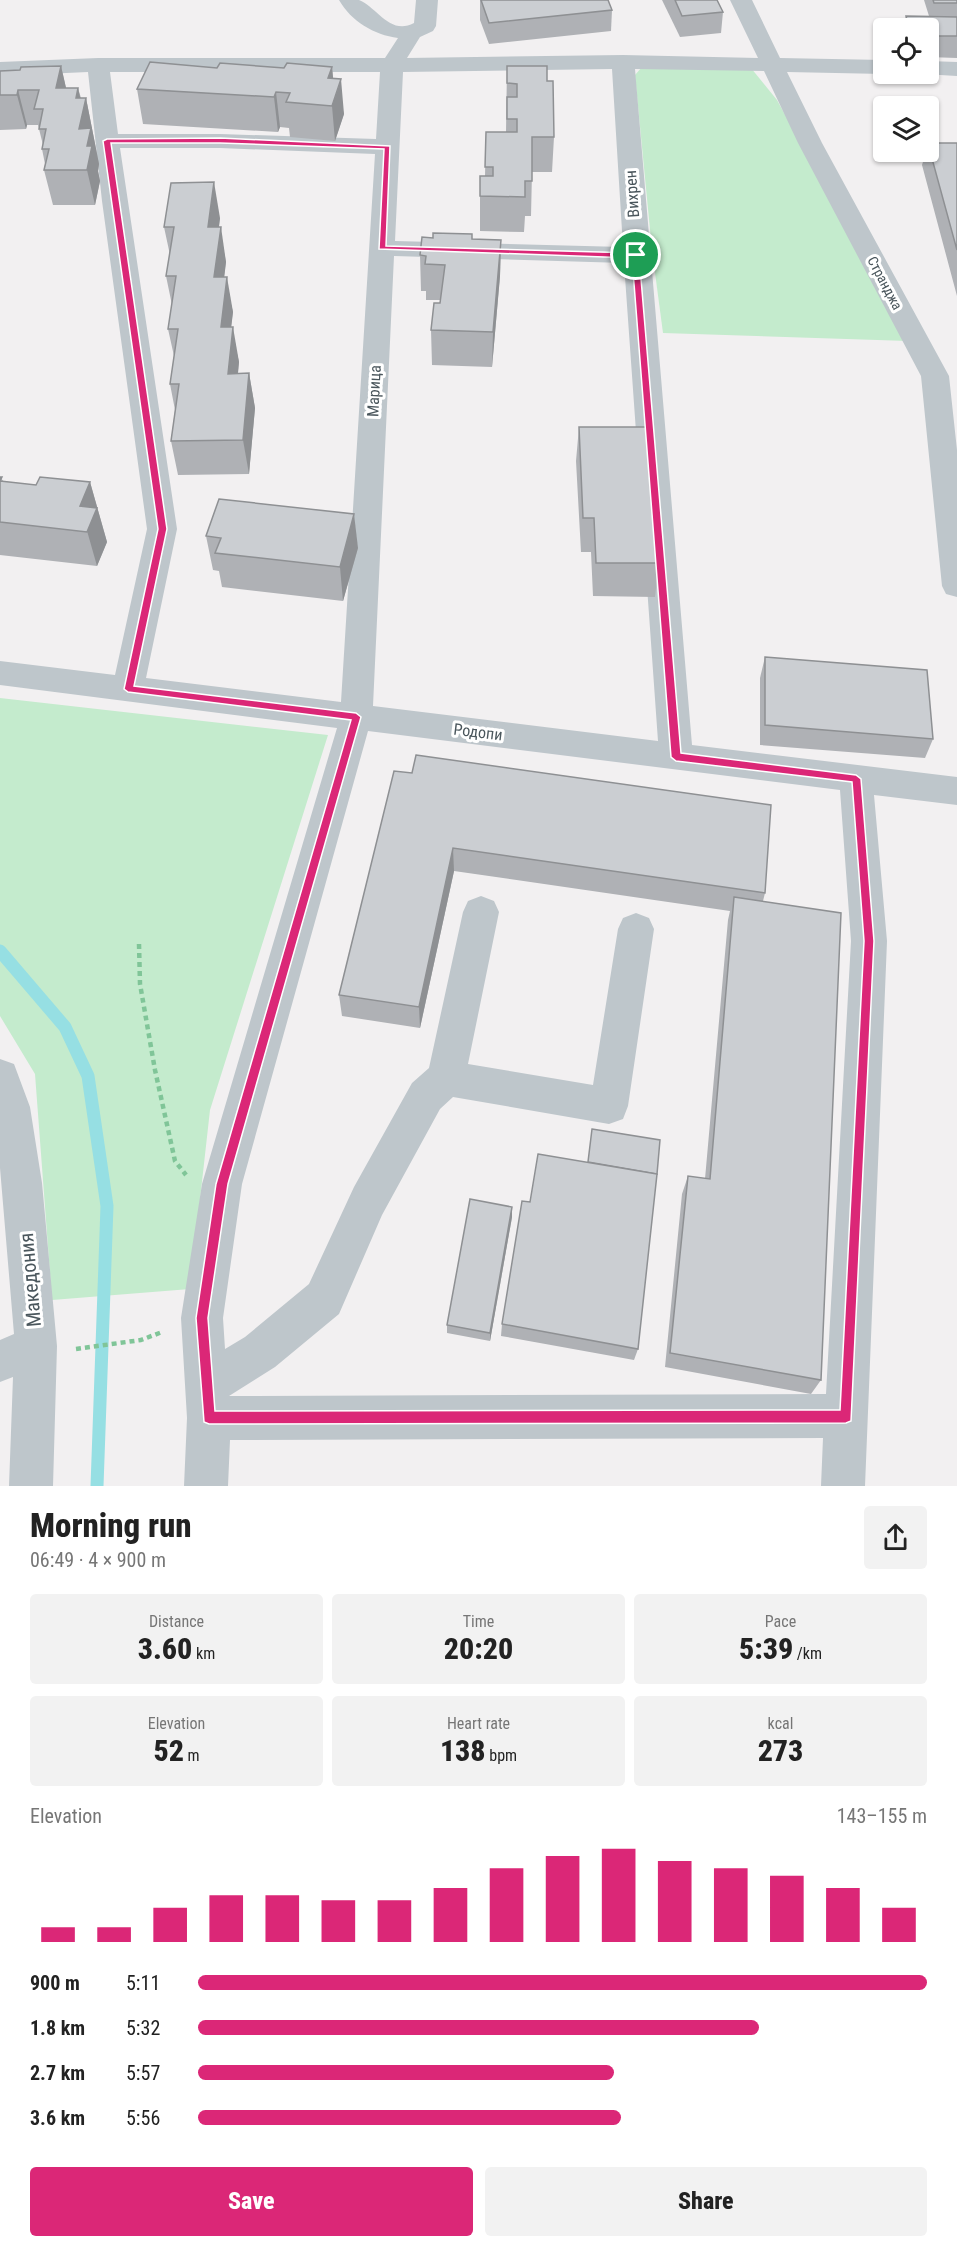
<!DOCTYPE html>
<html lang="en">
<head>
<meta charset="utf-8">
<style>
	:root { --surface:#fff; --page:#f2f2f2; --text:#222; --muted:#767676; --accent:#db2777 }
	body { margin:0; font-family:"Roboto Condensed",sans-serif; background:var(--page); color:var(--text); height:100vh; display:flex; flex-direction:column; font-size:22px; white-space:nowrap }
	* { box-sizing:border-box; margin:0 }
	p { font-size:20px; color:var(--muted) }
	.icon { flex:none; width:33px; height:33px; fill:none; stroke:currentColor; stroke-width:2; stroke-linecap:round; stroke-linejoin:round }
	.map { position:relative; height:1486px; overflow:hidden }
	.panel { display:flex; flex-direction:column; background:var(--surface); flex:1 }
	.panel>* { flex:none }
	.controls { position:absolute; left:873px; top:18px; display:grid; gap:12px }
	.controls a { display:grid; place-items:center; width:66px; height:66px; border-radius:6px; background:var(--surface); box-shadow:0 2px 4px #0004; font-size:30px }
	.pin { position:absolute; display:grid; place-items:center; width:51px; height:51px; color:#fff; margin:-26px; border:3px solid #fff; border-radius:50%; box-shadow:0 2px 6px #0007 }
	.round { display:grid; place-items:center; flex:none; width:63px; height:63px; border-radius:6px; background:var(--page) }
	.head { display:flex; align-items:center; justify-content:space-between; height:102px; padding:0 30px }
	h1 { font-size:33px; font-weight:800; line-height:45px }
	.figures { display:grid; grid-template-columns:repeat(3,1fr); gap:9px; height:102px; padding:6px 30px }
	.figures div { display:grid; align-content:center; border-radius:6px; background:var(--page); text-align:center }
	.figures b { font-size:30px; font-weight:800 }
	.figures small { font-size:16px; font-weight:400 }
	.figures p { font-size:16px }
	.chart { height:168px; padding:12px 30px }
	.chart p { display:flex; justify-content:space-between }
	.chart svg { width:100%; height:108px; margin-top:6px; stroke:var(--accent); stroke-width:6 }
	.button { display:flex; gap:12px; margin-top:auto; padding:12px 30px }
	.button a { flex:1; height:69px; border-radius:6px; background:var(--accent); color:#fff; font-size:24px; font-weight:800; line-height:69px; text-align:center }
	.button a+a { background:var(--page); color:var(--text) }
	ul { padding:0 30px; list-style:none; font-size:20px }
	li { display:grid; grid-template-columns:96px 72px 1fr; align-items:center; height:45px }
	li i { height:15px; border-radius:8px; background:var(--accent) }
	.map>svg:first-child { display:block }
	.green { fill:#c4ebcd }
	.lines { fill:none; stroke-linecap:round; stroke-linejoin:round }
	.stream { stroke:#96dfe3; stroke-width:13 }
	.path { stroke:#80c598; stroke-width:4.5; stroke-dasharray:5 4; stroke-linecap:butt }
	.minor { fill:#bec6cb; fill-rule:evenodd }
	.wall { fill:#afb1b5 }
	.shaded-wall { fill:#8e9093 }
	.building { fill:#cbced2; stroke:#8e9093; stroke-width:1.5 }
	.route { fill:#db2777; stroke:#fff; stroke-width:1.5; fill-rule:evenodd }
	.labels { text-anchor:middle; dominant-baseline:central; stroke-width:6; stroke-linejoin:round; paint-order:stroke }
	.far-street-label { font-size:14px; fill:#4a565c; stroke:#fff }
	.street-label { font-size:16px; fill:#4a565c; stroke:#fff }
	.near-street-label { font-size:20px; fill:#4a565c; stroke:#fff }
</style>
</head>
<body>
<div class="map">
<svg width="957" height="1486" viewBox="0 0 957 1486">
	<rect width="100%" height="100%" fill="#f2f0f1"/>
	<g class="green">
		<path d="M642,67L751,68L777,100L908,341L663,333L652,250L635,75Z"/>
		<path d="M0,698L328,735L210,1110L190,1289L52,1300L35,1074L0,1016Z"/>
	</g>
	<g class="lines">
		<path class="stream" d="M0,951L65,1027L88,1076L107,1206L97,1486"/>
		<g class="path">
			<path d="M139,944L140,984L155,1070L175,1161L186,1175"/>
			<path d="M76,1349L141,1340L162,1332"/>
		</g>
		<g class="minor">
			<path d="M339,0C345,0 354,0 359,0C377,7 390,36 414,23L416,0H438L436,26L433,31L420,37L407,58L623,55L758,58L730,0H752L780,58L884,60V74L787,72L822,143L949,376L957,450V597L946,594L942,586L921,376L798,143L764,71L635,69L692,745L957,777V805L874,795L887,941L865,1486H821L823,1438L230,1440L228,1486H184L187,1418L181,1318L202,1184L337,728L0,685V661L115,675L147,529L102,201L88,72L0,76V62L98,58H385L398,38C374,35 351,21 339,0ZM612,69L623,247L395,241L403,72ZM110,72H380L376,139L220,134H118ZM120,148H220L375,154L341,702L146,678L177,529ZM394,256L624,263L658,741L373,706ZM368,731L840,790L851,941L826,1394L229,1396L275,1367L339,1314L382,1215L440,1109L453,1097L609,1124L623,1119L628,1106L654,929L649,918L636,913L623,918L618,929L593,1085L468,1064L499,912L494,901L481,896L468,901L463,912L429,1068L412,1083L354,1187L309,1284L245,1337L225,1349L223,1318L242,1184Z"/>
			<path d="M928,61L957,62V76L923,74H928Z"/>
			<path d="M0,1059L14,1064L30,1107L42,1183L57,1346L53,1486H9L13,1377L0,1382V1340L14,1334L0,1168Z"/>
		</g>
	</g>
	<g class="wall">
		<path d="M480,0H608L612,10L611,31L489,44L480,20Z"/>
		<path d="M662,0H717L723,12L721,33L680,37Z"/>
		<path d="M924,0H957V58L928,57V28H903L906,16H929Z"/>
		<path d="M61,66L66,88H78L81,98H86L99,164L98,171L100,181L95,205H53L44,170L45,164L42,149L43,145L38,125H27L26,129L0,130V71L20,70Z"/>
		<path d="M507,66L547,81L554,137L552,172H532L531,216H525L524,232L480,231V176H485L486,132H506Z"/>
		<path d="M332,67L333,79L344,114L335,141L290,137L289,128L280,127L278,132L143,124L137,89L217,68H284Z"/>
		<path d="M928,143H957V296L922,165L926,152H928Z"/>
		<path d="M220,218L219,227L226,262L224,277L233,312L231,327L239,362L238,374L249,373L255,408L249,474L178,475L171,441L175,410L170,384L174,356L168,329L172,305L166,276L170,255L164,227Z"/>
		<path d="M472,239L501,240L500,276L492,367L432,365L431,330L441,300H426V291H421L420,255Z"/>
		<path d="M579,427L659,563L655,597L593,596L591,552H581L576,461Z"/>
		<path d="M0,477L4,482L36,485L90,482L107,542L97,566L0,555Z"/>
		<path d="M206,536L358,548L343,601L222,587L219,571L213,570Z"/>
		<path d="M765,657L933,739L925,758L760,745V678Z"/>
		<path d="M394,771L765,893L763,901L821,1380L811,1394L665,1367L682,1194L688,1176L705,1179L728,920L730,911L454,871L420,1028L342,1016L339,995Z"/>
		<path d="M512,1207V1217L490,1341L447,1333V1325Z"/>
		<path d="M502,1324L638,1349L634,1360L501,1336Z"/>
	</g>
	<g class="shaded-wall">
		<path d="M61,66L69,101L56,88Z"/>
		<path d="M332,67L335,98L341,79L344,114L335,141L332,106L328,78Z"/>
		<path d="M78,88L83,110L86,98L99,164L98,171L100,181L95,205L87,170L79,129L76,98Z"/>
		<path d="M18,90L27,125L26,129L17,95Z"/>
		<path d="M276,92L280,127L278,132L274,97Z"/>
		<path d="M214,182L220,218L214,262L208,227Z"/>
		<path d="M221,227L226,262L220,312L214,277Z"/>
		<path d="M501,240L500,276L492,367L493,332Z"/>
		<path d="M227,277L233,312L227,362L221,327Z"/>
		<path d="M233,327L239,362L234,409L228,374Z"/>
		<path d="M249,373L255,408L249,474L243,440Z"/>
		<path d="M90,482L107,542L97,566L80,506Z"/>
		<path d="M354,514L358,548L343,601L340,567Z"/>
		<path d="M453,848L454,871L420,1028L419,1007Z"/>
		<path d="M512,1207V1217L490,1341V1333Z"/>
	</g>
	<g class="building">
		<path d="M481,0H608L612,10L489,23Z"/>
		<path d="M675,0H717L723,12L682,16Z"/>
		<path d="M933,0H957V3H934Z"/>
		<path d="M906,16L957,17V36H928V28H909Z"/>
		<path d="M150,62L217,68L220,63L284,68L287,63L332,67L328,78L341,79L332,106L286,102L290,93L276,92L274,97L137,89Z"/>
		<path d="M61,66L56,88H78L76,98H86L79,129L91,128L87,146H92L87,170H44L49,149H42L46,129H39L43,109H34L39,90H18L17,95H0V71L20,70L21,67Z"/>
		<path d="M507,66H547V81H553L554,137H532V181H525V197L480,196V176H493V167H485L486,132H517V119H507V97H517V84L507,83Z"/>
		<path d="M928,143H957V250L928,144Z"/>
		<path d="M214,182L208,227H221L214,277H227L221,327H233L228,374L249,373L243,440L171,441L179,384H170L178,329H168L176,276H166L174,227H164L171,183Z"/>
		<path d="M433,233L472,234V239L501,240L493,332L431,330L434,303H440L445,265L425,264L426,256L420,255L422,237L433,238Z"/>
		<path d="M579,427H648L659,563H596L594,518H583Z"/>
		<path d="M0,477H2L0,481L36,485L40,477L90,482L80,506L97,508L87,532L0,522Z"/>
		<path d="M219,499L354,514L340,567L215,553L221,538L206,536Z"/>
		<path d="M765,657L927,670L933,739L765,725Z"/>
		<path d="M416,755L771,805L765,893L453,848L419,1007L339,995L394,771L412,773Z"/>
		<path d="M734,897L841,913L821,1380L670,1353L688,1176L710,1179Z"/>
		<path d="M592,1129L660,1140L657,1174L588,1162Z"/>
		<path d="M538,1154L657,1174L638,1349L502,1324L522,1201L530,1202Z"/>
		<path d="M470,1199L512,1207L490,1333L447,1325Z"/>
	</g>
	<path class="route" d="M220,138L390,146L386,246L636,253L639,255L681,753L856,775L861,779L874,941L851,1421L846,1423L209,1424L204,1422L196,1318L216,1184L351,720L128,692L124,689L158,529L103,141L107,139ZM111,143H220L384,149L379,249L632,258L671,757L676,761L852,782L864,941L840,1410L215,1411L208,1318L228,1184L361,717L356,713L134,686L167,529Z"/>
	<g class="labels">
		<g class="far-street-label">
			<text transform="translate(885 283) rotate(62)">Странджа</text>
		</g>
		<g class="street-label">
			<text transform="translate(632 194) rotate(-94)">Вихрен</text>
			<text transform="translate(374 391) rotate(-87)">Марица</text>
			<text transform="translate(478 732) rotate(7)">Родопи</text>
		</g>
		<g class="near-street-label">
			<text transform="translate(30 1280) rotate(-95)">Македония</text>
		</g>
	</g>
</svg>
<div class="controls">
<a><svg class="icon" aria-label="locate" viewBox="0 0 24 24"><circle cx="12" cy="12" r="6"/><path d="M12 2v4M12 18v4M2 12h4M18 12h4"/></svg></a>
<a><svg class="icon" aria-label="layers" viewBox="0 0 24 24"><path d="M12 4l9 5-9 5-9-5zM3 14l9 5 9-5"/></svg></a>
</div>
<div class="pin" style="left:636px;top:255px;background:#1e9e55"><svg class="icon" aria-label="arrive" viewBox="0 0 24 24"><path d="M6 21V4h12l-3 4 3 4H6"/></svg></div>
</div>
<section class="panel">
<div class="head"><div><h1>Morning run</h1><p>06:49 · 4 × 900 m</p></div><a class="round"><svg class="icon" aria-label="share" viewBox="0 0 24 24"><path d="M12 15V3M7 8l5-5 5 5M5 13v7h14v-7"/></svg></a></div>
<div class="figures">
<div><p>Distance</p><b>3.60<small> km</small></b></div>
<div><p>Time</p><b>20:20</b></div>
<div><p>Pace</p><b>5:39<small> /km</small></b></div>
</div>
<div class="figures">
<div><p>Elevation</p><b>52<small> m</small></b></div>
<div><p>Heart rate</p><b>138<small> bpm</small></b></div>
<div><p>kcal</p><b>273</b></div>
</div>
<div class="chart"><p><span>Elevation</span>143–155 m</p>
<svg viewBox="0 0 160 44" preserveAspectRatio="none"><path d="M5 44V38M15 44V38M25 44V30M35 44V25M45 44V25M55 44V27M65 44V27M75 44V22M85 44V14M95 44V9M105 44V6M115 44V11M125 44V14M135 44V17M145 44V22M155 44V30"/></svg>
</div>
<ul>
<li><b>900 m</b>5:11<i style="width:100%"></i></li>
<li><b>1.8 km</b>5:32<i style="width:77%"></i></li>
<li><b>2.7 km</b>5:57<i style="width:57%"></i></li>
<li><b>3.6 km</b>5:56<i style="width:58%"></i></li>
</ul>
<div class="button"><a>Save</a><a>Share</a></div>
</section>
</body>
</html>
